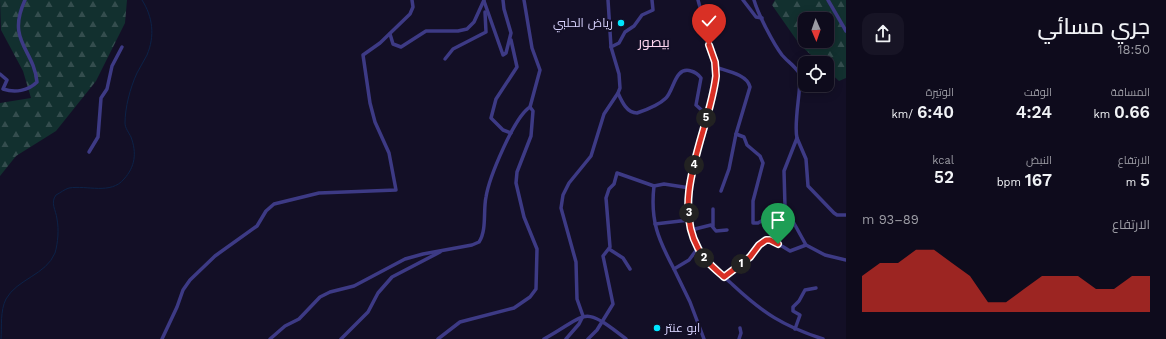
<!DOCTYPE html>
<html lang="ar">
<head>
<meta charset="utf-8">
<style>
	:root { --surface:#0e0b1c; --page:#171425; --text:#f1f3f6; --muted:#9b9ba3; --line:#2e2b3b; --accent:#d93025 }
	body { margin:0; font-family:"Work Sans",Cairo,sans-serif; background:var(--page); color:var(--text); direction:rtl; height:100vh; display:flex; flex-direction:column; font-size:15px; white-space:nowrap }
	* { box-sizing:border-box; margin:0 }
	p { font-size:13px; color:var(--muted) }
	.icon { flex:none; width:22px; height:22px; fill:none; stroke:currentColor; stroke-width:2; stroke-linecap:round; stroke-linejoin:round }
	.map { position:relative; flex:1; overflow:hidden; direction:ltr }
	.details { display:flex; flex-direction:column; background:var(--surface); width:320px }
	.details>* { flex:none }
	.needle { width:26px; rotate:178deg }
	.buttons { position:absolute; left:798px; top:12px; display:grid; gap:8px }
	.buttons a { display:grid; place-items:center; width:36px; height:36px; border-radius:8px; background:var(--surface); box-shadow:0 2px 10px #0003,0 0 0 1px var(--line); font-size:20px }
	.pin { position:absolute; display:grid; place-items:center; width:34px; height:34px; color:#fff; margin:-41px -17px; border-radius:50% 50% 50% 0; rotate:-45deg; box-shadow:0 0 4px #0007 }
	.pin .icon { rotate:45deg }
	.km { position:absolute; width:20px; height:20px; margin:-10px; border-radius:50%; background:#222; color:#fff; font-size:11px; line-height:20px; text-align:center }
	.round { display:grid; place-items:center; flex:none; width:42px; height:42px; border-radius:12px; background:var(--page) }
	.overview { display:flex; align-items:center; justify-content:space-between; height:68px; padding:0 16px }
	h1 { font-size:22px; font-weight:600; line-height:30px }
	.stats { display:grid; grid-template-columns:repeat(3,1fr); gap:6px; height:68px; padding:4px 16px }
	.stats div { display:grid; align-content:center }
	.stats b { font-size:17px; font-weight:600 }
	.stats small { font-size:11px; font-weight:400 }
	.stats p { font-size:11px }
	.chart { height:112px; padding:8px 16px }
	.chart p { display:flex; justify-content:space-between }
	.chart svg { width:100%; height:72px; margin-top:4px; fill:var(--accent); opacity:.7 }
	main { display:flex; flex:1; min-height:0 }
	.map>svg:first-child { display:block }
	.forest { fill:url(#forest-firs); fill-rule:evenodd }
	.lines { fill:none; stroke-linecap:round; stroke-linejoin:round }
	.stream { stroke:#0c2248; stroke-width:1 }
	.minor { stroke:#3d3a85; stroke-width:3.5 }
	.route-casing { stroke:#fff; stroke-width:8 }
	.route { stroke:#d93025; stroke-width:5 }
	.poi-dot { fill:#00e5ff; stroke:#130f26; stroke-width:1.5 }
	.labels { text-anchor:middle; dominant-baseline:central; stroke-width:4; stroke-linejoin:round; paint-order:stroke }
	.poi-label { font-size:12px; fill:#d9d4ff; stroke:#130f26; text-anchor:end }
	.quarter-label { font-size:14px; fill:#ffd6f0; stroke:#130f26 }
</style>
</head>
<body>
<main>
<section class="details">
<div class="overview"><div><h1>جري مسائي</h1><p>18:50</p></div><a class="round"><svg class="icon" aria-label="share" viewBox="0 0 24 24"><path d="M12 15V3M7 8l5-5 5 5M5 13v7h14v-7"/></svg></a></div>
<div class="stats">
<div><p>المسافة</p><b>0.66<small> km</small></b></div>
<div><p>الوقت</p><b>4:24</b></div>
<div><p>الوتيرة</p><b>6:40<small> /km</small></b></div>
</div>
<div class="stats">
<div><p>الارتفاع</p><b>5<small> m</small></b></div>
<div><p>النبض</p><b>167<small> bpm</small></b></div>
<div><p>kcal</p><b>52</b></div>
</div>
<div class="chart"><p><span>الارتفاع</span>89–93 m</p>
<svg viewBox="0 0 160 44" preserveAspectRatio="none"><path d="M0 44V22L10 14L20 14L30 6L40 6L50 14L60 22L70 38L80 38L90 30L100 22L110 22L120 22L130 30L140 30L150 22L160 22V44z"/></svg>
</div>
</section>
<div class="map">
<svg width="846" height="339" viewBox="0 0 846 339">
	<defs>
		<pattern id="forest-firs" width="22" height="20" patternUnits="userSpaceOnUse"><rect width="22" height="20" fill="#12302f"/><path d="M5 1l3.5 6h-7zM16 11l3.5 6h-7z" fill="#344d4e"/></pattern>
	</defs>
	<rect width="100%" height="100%" fill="#130f26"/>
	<g class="forest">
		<path d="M0,0H127L125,23L96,81L56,131L16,156L0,176V103L31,98L23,71L1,30Z"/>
		<path d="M775,0H846V78L839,81L827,70V63H820L800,45L772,5ZM805,19H827V41H805Z"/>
	</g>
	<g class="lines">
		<path class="stream" d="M1,339C2,326 0,311 6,299C17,279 46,275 55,253C58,243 59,229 57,219C56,210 50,203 56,195C60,193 65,189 69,188C87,185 111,195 124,179C135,167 137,153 131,137C129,133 125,128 125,123C125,108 130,88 137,73C140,67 144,61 147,55C155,36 153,17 142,0"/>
		<g class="minor">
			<path d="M698,0L715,62V85C703,131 674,202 697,248C706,263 720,273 733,285C763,313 783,326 823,339"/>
			<path d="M743,0L756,17L762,18"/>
			<path d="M754,0C758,14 773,43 782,55C787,61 795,66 799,73C803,82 793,121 797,138"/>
			<path d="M828,0L846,31"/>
			<path d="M484,1L503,55L506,53L511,33L504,9L503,0"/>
			<path d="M390,34L393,44L401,47L426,31H458L467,29L474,22L484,0"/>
			<path d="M511,40L517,67L496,99L491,118L503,130L511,133"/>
			<path d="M611,47L619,43L625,32L634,26L642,15L653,10L652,0"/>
			<path d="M445,59L453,49L486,32L485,12"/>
			<path d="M715,67C726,71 747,74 750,87L736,134L729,169L721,191"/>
			<path d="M0,74L7,80L3,89C15,93 28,91 37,82C34,49 6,41 25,0"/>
			<path d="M618,93C622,102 627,113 637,113C646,110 659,105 666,98C674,90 675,66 691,71C695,72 698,74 701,78L696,105L707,115"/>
			<path d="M736,134L744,137L747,145L760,156L763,163L753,201V223H758L786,207"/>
			<path d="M89,152L98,137L101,98L107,89L112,66L122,47"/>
			<path d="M713,209V226"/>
			<path d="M846,215H837L834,213L808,186L806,159L797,138L784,171L785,207L806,245L825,255L846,260"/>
			<path d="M655,224L689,220"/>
			<path d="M691,230L711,225L716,231L727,230"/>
			<path d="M698,248L689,260L674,269L690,302L704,339"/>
			<path d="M609,249L623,258L630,269"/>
			<path d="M674,269C658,239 650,220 654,186L664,184L690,188"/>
			<path d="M724,277L749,258L758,246L766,240H772L790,251L806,245"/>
			<path d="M795,329L800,315L793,311V307L799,301L805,290L816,288"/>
			<path d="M162,339L177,307L183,290L190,280L215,256L257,226L266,211L274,204L319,193L396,190L389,153L375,122L370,103L363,55L380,43L410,14L413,7L412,0"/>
			<path d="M270,339L285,326L299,319L320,297L330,292L354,286L405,259L423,254L472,245L479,242C487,230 483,211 486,197C489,178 514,117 530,107"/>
			<path d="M341,339L368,312L378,293L392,277L440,252"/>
			<path d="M438,339L460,322L514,308L530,297L536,289L537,249L524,217L516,183L517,172L531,136L533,111L530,107L540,70L532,48L524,0"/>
			<path d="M544,339C589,314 581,304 626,339"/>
			<path d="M566,339L579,324L583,316L577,299L576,262L561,208L563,195L569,183L591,156L604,114L618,93L620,88L619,74L611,47L608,0"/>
			<path d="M588,339L597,330L613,304L603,256L610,247L606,198L609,189L614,184L617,173L654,186"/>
			<path d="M739,339L741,333L740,328"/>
		</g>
	</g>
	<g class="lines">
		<g class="route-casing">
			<path id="route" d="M709,45L715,62L716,76C710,129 670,197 698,248C704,260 714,268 724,277L750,257L759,245L766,240H770L778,244"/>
		</g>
		<use href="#route" class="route"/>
	</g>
	<g class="poi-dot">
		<circle cx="621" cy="23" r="4"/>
		<circle cx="657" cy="328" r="4"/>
	</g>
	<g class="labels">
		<g class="poi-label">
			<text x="613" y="23">رياض الحلبي</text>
			<text x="665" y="328" text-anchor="start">ابو عنتر</text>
		</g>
		<g class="quarter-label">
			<text x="654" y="42">بيصور</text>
		</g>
	</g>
</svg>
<div class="buttons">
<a><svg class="needle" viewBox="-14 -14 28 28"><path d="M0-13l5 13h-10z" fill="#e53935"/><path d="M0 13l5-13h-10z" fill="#9b9ba3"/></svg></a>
<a><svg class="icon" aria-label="locate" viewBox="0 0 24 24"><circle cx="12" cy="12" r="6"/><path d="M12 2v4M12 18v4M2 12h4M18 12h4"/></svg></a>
</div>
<div class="pin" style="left:778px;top:244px;background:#1e9e55"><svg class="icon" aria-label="arrive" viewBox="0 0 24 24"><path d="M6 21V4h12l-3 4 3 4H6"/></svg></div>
<div class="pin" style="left:709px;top:45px;background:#d93025"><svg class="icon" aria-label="check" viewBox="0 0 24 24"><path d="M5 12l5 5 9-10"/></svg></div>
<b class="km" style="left:741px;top:264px">1</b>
<b class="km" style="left:704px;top:258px">2</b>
<b class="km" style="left:689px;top:213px">3</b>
<b class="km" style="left:694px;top:165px">4</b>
<b class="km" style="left:706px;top:118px">5</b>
</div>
</main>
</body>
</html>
